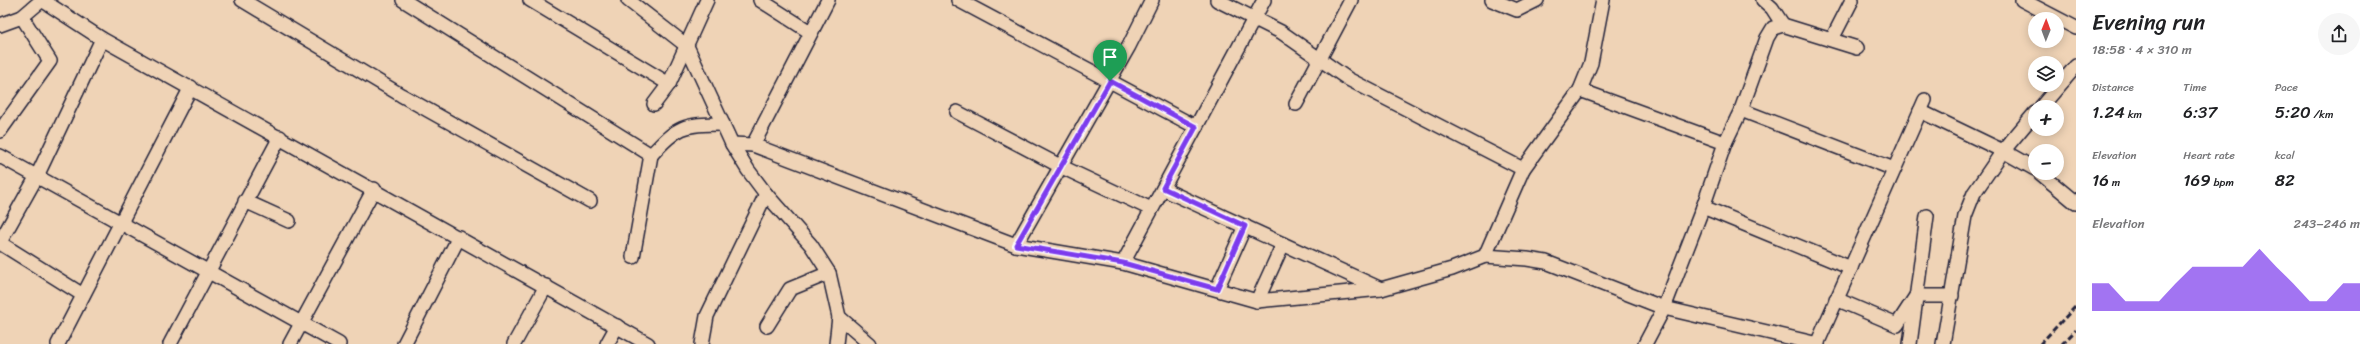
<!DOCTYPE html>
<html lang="en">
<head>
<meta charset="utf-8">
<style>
	:root { --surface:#fff; --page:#f6f6f6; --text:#202124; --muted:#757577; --accent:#7c3aed }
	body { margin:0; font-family:Sriracha,sans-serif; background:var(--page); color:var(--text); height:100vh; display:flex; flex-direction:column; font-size:15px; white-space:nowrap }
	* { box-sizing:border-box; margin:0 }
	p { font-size:13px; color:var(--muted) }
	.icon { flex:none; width:22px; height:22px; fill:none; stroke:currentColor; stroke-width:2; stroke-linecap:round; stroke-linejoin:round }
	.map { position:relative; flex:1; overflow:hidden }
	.sheet { display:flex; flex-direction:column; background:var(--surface); width:300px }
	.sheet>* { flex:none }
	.needle { width:26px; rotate:1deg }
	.buttons { position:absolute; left:2028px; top:12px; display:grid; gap:8px }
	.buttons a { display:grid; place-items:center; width:36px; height:36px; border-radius:50%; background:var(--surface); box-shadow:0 2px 10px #0003; font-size:20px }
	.pin { position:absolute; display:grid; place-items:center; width:34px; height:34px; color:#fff; margin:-41px -17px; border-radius:50% 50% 50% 0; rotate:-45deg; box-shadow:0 0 4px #0007 }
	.pin .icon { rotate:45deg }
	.round { display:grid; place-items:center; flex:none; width:42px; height:42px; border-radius:21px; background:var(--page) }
	.summary { display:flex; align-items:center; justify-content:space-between; height:68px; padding:0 16px }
	h1 { font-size:22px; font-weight:600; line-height:30px }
	.stats { display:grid; grid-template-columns:repeat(3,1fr); gap:6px; height:68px; padding:4px 16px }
	.stats div { display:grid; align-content:center }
	.stats b { font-size:17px; font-weight:600 }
	.stats small { font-size:11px; font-weight:400 }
	.stats p { font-size:11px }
	.chart { height:112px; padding:8px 16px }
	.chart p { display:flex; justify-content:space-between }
	.chart svg { width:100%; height:72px; margin-top:4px; fill:var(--accent); opacity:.7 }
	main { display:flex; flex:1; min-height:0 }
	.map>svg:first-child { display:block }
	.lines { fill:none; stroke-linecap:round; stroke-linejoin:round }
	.street-casing { stroke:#22223b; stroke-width:16 }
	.street { stroke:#efd3b6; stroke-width:13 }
	.rail { stroke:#22223b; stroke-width:3; stroke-dasharray:6 3; stroke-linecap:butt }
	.route-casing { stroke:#fff; stroke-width:8 }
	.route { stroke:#7c3aed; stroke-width:5 }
</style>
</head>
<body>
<main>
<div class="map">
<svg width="2076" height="344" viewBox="0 0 2076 344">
	<rect width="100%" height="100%" fill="#efd3b6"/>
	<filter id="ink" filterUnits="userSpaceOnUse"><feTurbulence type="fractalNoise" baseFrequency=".025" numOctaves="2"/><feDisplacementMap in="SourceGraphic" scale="8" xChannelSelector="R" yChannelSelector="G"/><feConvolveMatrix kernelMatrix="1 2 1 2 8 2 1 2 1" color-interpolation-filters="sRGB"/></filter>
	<g filter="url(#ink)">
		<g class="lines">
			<g class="street-casing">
				<g id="street">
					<path d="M42,0L102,39L648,344"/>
					<path d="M242,0L401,95L590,201"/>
					<path d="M403,0L651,155L633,257"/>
					<path d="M530,0L669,84"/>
					<path d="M628,0L687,46L732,144L748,170L766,194L811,245L829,273L839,317L836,344"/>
					<path d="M760,0L810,32"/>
					<path d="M958,0L1196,127"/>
					<path d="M1217,0L1281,32L1348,79L1523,169L1580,90L1725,143"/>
					<path d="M1492,0L1517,10L1537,0"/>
					<path d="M1763,0L1772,8L1783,25"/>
					<path d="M2022,0L2076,28"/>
					<path d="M0,25L22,17L42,0"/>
					<path d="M1832,39L1852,0"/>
					<path d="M1580,90L1591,63L1603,0"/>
					<path d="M654,104L669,84L707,0"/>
					<path d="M1296,104L1351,0"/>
					<path d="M2041,107L2076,66"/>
					<path d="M1741,110L1894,169"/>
					<path d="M1920,111L2003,151L2035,169"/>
					<path d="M957,112L1062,167L1151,209"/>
					<path d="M0,131L50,61L22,17"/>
					<path d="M732,144L753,145L1016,245L1123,263L1257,301L1381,289L1452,269L1485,256L1523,169"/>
					<path d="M753,145L828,0"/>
					<path d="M651,155C678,126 683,124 723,124"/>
					<path d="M0,156L339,344"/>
					<path d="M2040,173L2076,203"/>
					<path d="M1163,189L1381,289"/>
					<path d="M245,201L289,221"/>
					<path d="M1703,207L1851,268"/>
					<path d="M0,242L37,176L102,39"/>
					<path d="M0,243L83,295"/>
					<path d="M1016,245L1129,46L1152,0"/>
					<path d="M1485,256L1527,259L1546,262L1664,308L1818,344"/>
					<path d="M1123,263L1264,0"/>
					<path d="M1217,289L1245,226"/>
					<path d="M1836,299L1897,325L1916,296H1952"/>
					<path d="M1257,301L1283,244"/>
					<path d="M839,317L870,344"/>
					<path d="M767,326L790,289L829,273"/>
					<path d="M58,344L191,87"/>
					<path d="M170,344L280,137"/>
					<path d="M290,344L374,189"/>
					<path d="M404,344L459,237"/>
					<path d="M514,344L546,286"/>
					<path d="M607,344L617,326"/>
					<path d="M702,344L707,316L766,194"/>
					<path d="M1645,344L1664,308L1703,207L1725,143L1741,110L1767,38L1773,28L1783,25L1857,48"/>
					<path d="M1817,344L1925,100"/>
					<path d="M1910,344L1927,216"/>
					<path d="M1943,344L1965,216L1974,193L2003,151L2035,113"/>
				</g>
			</g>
			<use href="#street" class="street"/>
			<g class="rail">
				<path d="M2040,344L2076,306"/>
				<path d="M2062,344L2076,330"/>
			</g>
		</g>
	</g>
	<g class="lines" filter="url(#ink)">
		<g class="route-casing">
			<path id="route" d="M1110,81L1196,127L1163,188L1245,226L1217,289L1123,263L1016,245Z"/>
		</g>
		<use href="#route" class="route"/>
	</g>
</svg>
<div class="buttons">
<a><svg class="needle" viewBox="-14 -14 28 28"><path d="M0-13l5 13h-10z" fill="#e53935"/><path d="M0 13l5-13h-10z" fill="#757577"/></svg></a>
<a><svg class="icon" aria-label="layers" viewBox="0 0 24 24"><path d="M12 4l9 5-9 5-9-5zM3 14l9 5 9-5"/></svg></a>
<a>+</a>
<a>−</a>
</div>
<div class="pin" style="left:1110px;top:81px;background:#1e9e55"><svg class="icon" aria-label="arrive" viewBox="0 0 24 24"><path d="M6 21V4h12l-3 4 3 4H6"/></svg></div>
</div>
<section class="sheet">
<div class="summary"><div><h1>Evening run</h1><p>18:58 · 4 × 310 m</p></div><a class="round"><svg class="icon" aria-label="share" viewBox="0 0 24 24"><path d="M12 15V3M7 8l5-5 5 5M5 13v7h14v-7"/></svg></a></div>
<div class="stats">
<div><p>Distance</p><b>1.24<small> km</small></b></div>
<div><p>Time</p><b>6:37</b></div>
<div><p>Pace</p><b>5:20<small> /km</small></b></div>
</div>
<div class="stats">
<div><p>Elevation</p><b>16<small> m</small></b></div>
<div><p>Heart rate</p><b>169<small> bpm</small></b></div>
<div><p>kcal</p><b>82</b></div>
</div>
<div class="chart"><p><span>Elevation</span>243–246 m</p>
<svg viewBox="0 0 160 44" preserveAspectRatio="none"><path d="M0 44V27L10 27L20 38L30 38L40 38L50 27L60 17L70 17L80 17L90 17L100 6L110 17L120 27L130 38L140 38L150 27L160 27V44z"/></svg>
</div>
</section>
</main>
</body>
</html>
